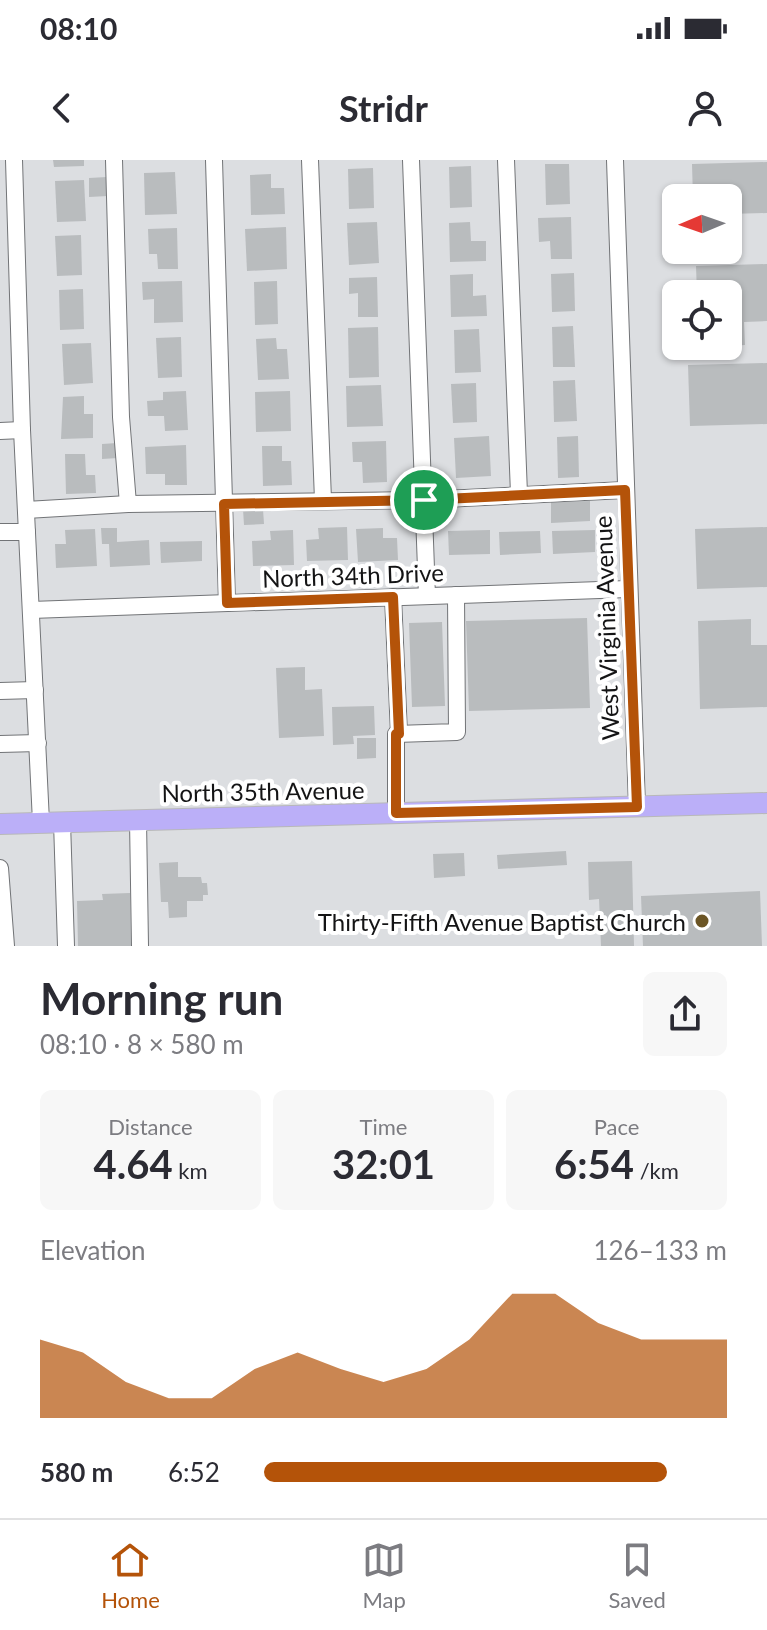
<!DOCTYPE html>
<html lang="en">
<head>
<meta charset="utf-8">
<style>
	:root { --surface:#fff; --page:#f7f7f7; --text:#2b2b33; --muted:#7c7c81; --line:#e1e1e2; --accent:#b45309 }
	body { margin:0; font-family:Lato,sans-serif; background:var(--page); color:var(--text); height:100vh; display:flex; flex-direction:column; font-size:30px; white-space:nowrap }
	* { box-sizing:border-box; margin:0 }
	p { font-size:26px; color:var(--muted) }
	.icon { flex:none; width:44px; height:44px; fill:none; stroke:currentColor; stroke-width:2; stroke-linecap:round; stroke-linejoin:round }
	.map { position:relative; height:786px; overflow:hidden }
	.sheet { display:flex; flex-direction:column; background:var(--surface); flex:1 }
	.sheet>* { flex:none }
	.needle { width:52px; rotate:268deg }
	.tools { position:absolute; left:662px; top:24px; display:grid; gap:16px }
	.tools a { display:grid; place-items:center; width:80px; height:80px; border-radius:12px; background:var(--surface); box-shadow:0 2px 6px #0004; font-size:40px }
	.pin { position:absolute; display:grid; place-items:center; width:68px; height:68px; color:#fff; margin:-34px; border:4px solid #fff; border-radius:50%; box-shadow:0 2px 8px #0007 }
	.round { display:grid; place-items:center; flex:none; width:84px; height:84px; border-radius:12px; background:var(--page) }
	.overview { display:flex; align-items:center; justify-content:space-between; height:136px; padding:0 40px }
	h1 { font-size:44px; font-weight:700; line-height:60px }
	.metrics { display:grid; grid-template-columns:repeat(3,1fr); gap:12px; height:136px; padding:8px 40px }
	.metrics div { display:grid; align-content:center; border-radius:12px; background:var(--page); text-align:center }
	.metrics b { font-size:40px; font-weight:700 }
	.metrics small { font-size:22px; font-weight:400 }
	.metrics p { font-size:22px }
	.chart { height:224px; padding:16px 40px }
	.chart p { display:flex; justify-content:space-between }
	.chart svg { width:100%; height:144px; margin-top:8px; fill:var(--accent); opacity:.7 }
	ul { padding:0 40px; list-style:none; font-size:26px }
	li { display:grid; grid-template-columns:128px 96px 1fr; align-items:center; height:60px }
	li i { height:20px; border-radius:10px; background:var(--accent) }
	.status { display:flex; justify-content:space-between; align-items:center; height:56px; padding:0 40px; background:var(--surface); direction:ltr }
	.status svg { height:22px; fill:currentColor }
	header { display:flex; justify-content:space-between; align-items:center; height:104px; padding:0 40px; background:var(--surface); font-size:36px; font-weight:700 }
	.dock { display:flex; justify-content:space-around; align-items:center; height:112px; border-top:2px solid var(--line); background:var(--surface); font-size:22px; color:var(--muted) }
	.dock a { display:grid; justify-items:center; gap:4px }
	.dock .current { color:var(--accent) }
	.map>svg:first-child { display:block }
	.building { fill:#b9bcbe }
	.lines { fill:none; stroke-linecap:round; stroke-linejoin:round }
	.minor-casing { stroke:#727477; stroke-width:18 }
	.major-casing { stroke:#b8b8b9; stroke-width:22 }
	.minor { stroke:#fff; stroke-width:16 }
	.major { stroke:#bbaff8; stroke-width:20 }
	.route-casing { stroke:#fff; stroke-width:16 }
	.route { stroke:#b45309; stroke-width:10 }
	.poi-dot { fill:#6b5525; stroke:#fff; stroke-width:3 }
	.labels { text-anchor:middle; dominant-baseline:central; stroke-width:8; stroke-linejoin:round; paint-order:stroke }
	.street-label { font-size:24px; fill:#141415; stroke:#fff }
	.poi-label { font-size:24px; fill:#141415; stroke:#fff; text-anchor:end }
</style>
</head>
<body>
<div class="status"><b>08:10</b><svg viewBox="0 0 49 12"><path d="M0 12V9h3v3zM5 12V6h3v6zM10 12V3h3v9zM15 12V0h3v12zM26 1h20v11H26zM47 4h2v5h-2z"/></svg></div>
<header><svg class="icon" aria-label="back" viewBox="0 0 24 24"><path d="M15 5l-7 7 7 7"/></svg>Stridr<svg class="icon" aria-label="person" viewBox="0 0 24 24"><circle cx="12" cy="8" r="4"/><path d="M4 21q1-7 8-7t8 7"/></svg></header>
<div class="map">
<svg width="767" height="786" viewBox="0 0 767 786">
	<rect width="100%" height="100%" fill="#dcdee1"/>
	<g class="building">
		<path d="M53,0H84V6L54,7Z"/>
		<path d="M767,2V53L728,54V38H693L692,4Z"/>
		<path d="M545,4H569L570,44L546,45Z"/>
		<path d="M471,6L472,47L450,48L449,7Z"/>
		<path d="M373,8L374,48L349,49L348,9Z"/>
		<path d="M175,12L177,54L145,55L144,13Z"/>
		<path d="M271,14V28H284L285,54L251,55L250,15Z"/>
		<path d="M107,17L108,36L89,37V18Z"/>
		<path d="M84,20L86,61L57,62L55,21Z"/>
		<path d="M571,57L572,99H551L550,81L539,82L538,58Z"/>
		<path d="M377,62L379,103L349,105L347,63Z"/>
		<path d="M470,62L471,81H486V101L450,102L449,63Z"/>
		<path d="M286,67L287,109L247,111L245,69Z"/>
		<path d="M177,68L178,109H158L157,94H149L148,69Z"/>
		<path d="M81,75L82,115L57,116L55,76Z"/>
		<path d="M767,104V161L744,162L745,185L728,186V134H697L696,106Z"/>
		<path d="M574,113L575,151L552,152L551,114Z"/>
		<path d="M473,114V136L486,135L487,156L451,157L450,115Z"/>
		<path d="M377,117L378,157H358V133L349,134V118Z"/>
		<path d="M182,121L183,162L154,163V139L143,140L142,122Z"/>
		<path d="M277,121L278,164L255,165L254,122Z"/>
		<path d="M83,129L84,169L60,170L59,130Z"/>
		<path d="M573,166L575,207H553L552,167Z"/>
		<path d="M378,167L379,217L349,218L348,168Z"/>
		<path d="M479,169L481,212L455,213L454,170Z"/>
		<path d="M181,177L182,217L158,218L156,178Z"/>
		<path d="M276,178L277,189H287L289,219L258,220L256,179Z"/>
		<path d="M91,183L93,223L64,225L62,184Z"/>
		<path d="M767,203V264L690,266L688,205Z"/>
		<path d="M575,220L577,261L554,262L553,221Z"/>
		<path d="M476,223L477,262L453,263L451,224Z"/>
		<path d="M381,225L383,266L347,267L346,226Z"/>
		<path d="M186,231L188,270L165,271L164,256H148L147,241L163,240V232Z"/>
		<path d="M290,231L291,271L256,272L255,232Z"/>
		<path d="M84,236V254H93V278L61,279L63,237Z"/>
		<path d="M489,276L491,316L456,318L454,278Z"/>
		<path d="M578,276L579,317L558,318L557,277Z"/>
		<path d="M386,281L387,322L363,323L362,302H353L352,282Z"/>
		<path d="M117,283L118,298L102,299V284Z"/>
		<path d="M186,285L187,325H165V314H146L145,287Z"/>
		<path d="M262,286H282V301H291L292,325L263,326Z"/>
		<path d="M65,294H85L86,315H95L96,333L66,334Z"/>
		<path d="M590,341V361L551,363V342Z"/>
		<path d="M243,349H263L264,364L244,365Z"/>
		<path d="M347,367L348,400L307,401L306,380L319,379L318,368Z"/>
		<path d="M767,367V427L697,429L695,369Z"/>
		<path d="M101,368H117V382L149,380L150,405L110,407L109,384H102Z"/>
		<path d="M383,368V378H397L398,400L358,402L356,369Z"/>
		<path d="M95,369L97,406L56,408L55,384H66L65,370Z"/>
		<path d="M293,370L294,405L253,406L252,381L271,380L270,371Z"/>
		<path d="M490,370V394L449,395L448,371Z"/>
		<path d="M595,370V392L553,394L552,371Z"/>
		<path d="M540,371L541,393L500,395L499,372Z"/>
		<path d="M202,381V401L161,403L160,382Z"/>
		<path d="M587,458L590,548L469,551L466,461Z"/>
		<path d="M751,459V485H767V547L700,549L698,461Z"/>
		<path d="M442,462L445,546L412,547L409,463Z"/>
		<path d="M305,507V530L322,529L324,576L279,578L276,508Z"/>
		<path d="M374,546L375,575L353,576L354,584L333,585L332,547Z"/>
		<path d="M357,578H376V598L357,599Z"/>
		<path d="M566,691L567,705L498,709L497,695Z"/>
		<path d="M464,693L465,716L434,718L433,694Z"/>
		<path d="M632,701L634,786H601L599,739L589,740L588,702Z"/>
		<path d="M178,702V717H201L202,723H207L208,735H203V741H187V757L169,758L168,742H161L159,703Z"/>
		<path d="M760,731L762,786H643L641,736Z"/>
		<path d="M130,733L131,786H78L77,741L103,740L102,734Z"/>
	</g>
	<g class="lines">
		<g class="minor-casing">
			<g id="minor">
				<path d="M14,0L22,270L41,662"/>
				<path d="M114,0L121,257L128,344"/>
				<path d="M214,0L227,443"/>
				<path d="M310,0L323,340"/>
				<path d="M411,0L427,436"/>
				<path d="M506,0L519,334"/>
				<path d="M615,0L637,647"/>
				<path d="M0,271L22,270"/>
				<path d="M26,350L128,344L424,340L625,330"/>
				<path d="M0,372H27"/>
				<path d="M393,437L399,574"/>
				<path d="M31,450L628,429"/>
				<path d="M0,531L35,530"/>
				<path d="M0,584L38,583"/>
				<path d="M396,653V574L457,572L456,435"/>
				<path d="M138,660L140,786"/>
				<path d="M62,662L66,786"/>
				<path d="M0,708L6,786"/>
			</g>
		</g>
		<g class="major-casing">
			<path id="major" d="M0,664L767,643"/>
		</g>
		<use href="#minor" class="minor"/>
		<use href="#major" class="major"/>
	</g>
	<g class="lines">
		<g class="route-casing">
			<path id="route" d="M625,330L637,647L396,653V574H399L393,437L227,443L224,344L424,340Z"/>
		</g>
		<use href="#route" class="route"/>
	</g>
	<circle class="poi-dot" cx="702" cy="761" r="8"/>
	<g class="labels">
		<g class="street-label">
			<text transform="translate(353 415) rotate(-2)">North 34th Drive</text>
			<text transform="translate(606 468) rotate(-92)">West Virginia Avenue</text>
			<text transform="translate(263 631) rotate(-1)">North 35th Avenue</text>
		</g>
		<g class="poi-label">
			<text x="686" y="761">Thirty-Fifth Avenue Baptist Church</text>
		</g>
	</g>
</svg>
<div class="tools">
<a><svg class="needle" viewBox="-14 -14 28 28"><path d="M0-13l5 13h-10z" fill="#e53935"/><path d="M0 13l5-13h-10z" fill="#7c7c81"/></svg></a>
<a><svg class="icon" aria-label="locate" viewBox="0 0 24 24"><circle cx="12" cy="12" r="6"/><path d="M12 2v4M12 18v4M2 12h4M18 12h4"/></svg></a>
</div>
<div class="pin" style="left:424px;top:340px;background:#1e9e55"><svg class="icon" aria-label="arrive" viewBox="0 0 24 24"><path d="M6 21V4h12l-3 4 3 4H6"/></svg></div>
</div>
<section class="sheet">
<div class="overview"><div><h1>Morning run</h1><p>08:10 · 8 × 580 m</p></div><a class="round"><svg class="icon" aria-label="share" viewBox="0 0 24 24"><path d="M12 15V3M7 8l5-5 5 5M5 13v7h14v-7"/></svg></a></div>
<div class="metrics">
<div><p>Distance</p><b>4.64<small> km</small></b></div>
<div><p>Time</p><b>32:01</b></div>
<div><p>Pace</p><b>6:54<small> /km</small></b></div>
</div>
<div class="chart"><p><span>Elevation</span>126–133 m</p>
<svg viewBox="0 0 160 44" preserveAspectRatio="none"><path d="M0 44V20L10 24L20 33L30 38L40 38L50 29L60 24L70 29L80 33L90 29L100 20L110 6L120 6L130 15L140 20L150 20L160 20V44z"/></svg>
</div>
<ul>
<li><b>580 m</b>6:52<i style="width:87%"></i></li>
</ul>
</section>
<nav class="dock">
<a class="current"><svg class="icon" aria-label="home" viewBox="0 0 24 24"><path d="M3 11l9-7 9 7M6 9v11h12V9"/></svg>Home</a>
<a><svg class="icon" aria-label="map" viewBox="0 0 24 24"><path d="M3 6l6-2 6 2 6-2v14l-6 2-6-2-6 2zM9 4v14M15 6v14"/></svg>Map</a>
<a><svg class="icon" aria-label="saved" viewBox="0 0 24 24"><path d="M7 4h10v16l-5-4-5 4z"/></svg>Saved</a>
</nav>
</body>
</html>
